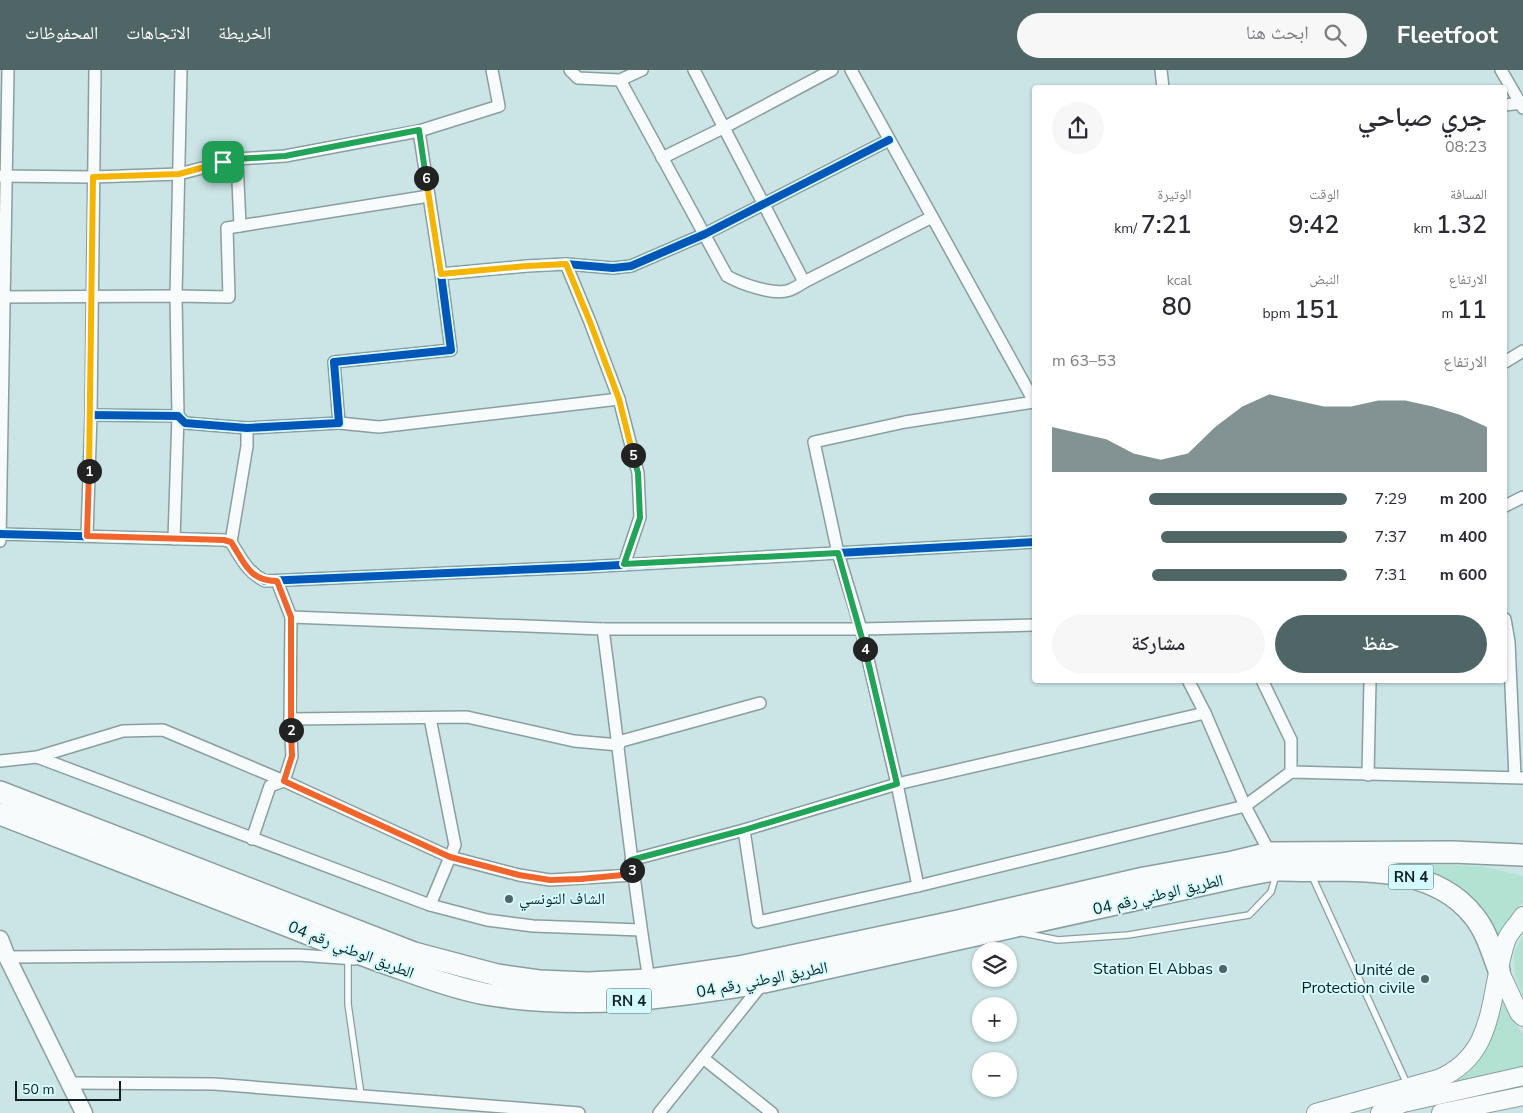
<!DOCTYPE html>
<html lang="ar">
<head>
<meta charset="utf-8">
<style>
	:root { --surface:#fff; --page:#f7f7f7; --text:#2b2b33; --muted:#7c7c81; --accent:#506566 }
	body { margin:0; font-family:"Nunito Sans","Noto Naskh Arabic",sans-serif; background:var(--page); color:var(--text); direction:rtl; height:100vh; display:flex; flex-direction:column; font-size:19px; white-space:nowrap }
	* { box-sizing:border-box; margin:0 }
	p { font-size:16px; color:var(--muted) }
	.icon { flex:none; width:28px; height:28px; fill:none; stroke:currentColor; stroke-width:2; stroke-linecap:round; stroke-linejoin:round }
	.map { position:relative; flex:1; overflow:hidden; direction:ltr }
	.panel { position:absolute; left:1032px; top:15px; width:475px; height:598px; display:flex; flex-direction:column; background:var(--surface); border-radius:5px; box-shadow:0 1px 4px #0004; direction:rtl }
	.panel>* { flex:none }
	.buttons { position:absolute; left:972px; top:872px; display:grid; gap:10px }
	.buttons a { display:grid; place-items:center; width:45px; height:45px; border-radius:50%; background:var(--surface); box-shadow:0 1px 4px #0004; font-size:25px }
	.scale { position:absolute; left:15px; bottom:12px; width:106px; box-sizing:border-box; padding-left:5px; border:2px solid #0e2021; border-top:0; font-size:14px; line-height:18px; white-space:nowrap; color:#0e2021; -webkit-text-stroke:4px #d4fafd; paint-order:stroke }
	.pin { position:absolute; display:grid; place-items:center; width:42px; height:42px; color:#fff; margin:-21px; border-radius:10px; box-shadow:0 2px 8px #0006 }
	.km { position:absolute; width:25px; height:25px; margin:-12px; border-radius:50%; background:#222; color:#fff; font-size:14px; line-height:25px; text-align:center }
	.round { display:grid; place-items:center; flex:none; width:52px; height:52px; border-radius:26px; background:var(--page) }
	.overview { display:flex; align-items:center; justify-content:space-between; height:85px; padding:0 20px }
	h1 { font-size:28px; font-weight:600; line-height:38px }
	.figures { display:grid; grid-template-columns:repeat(3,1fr); gap:8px; height:85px; padding:5px 20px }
	.figures div { display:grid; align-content:center }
	.figures b { font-size:25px; font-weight:600 }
	.figures small { font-size:14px; font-weight:400 }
	.figures p { font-size:14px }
	.chart { height:140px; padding:10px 20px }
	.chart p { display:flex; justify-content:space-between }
	.chart svg { width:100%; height:90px; margin-top:5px; fill:var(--accent); opacity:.7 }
	.cta { display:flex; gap:10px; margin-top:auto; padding:10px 20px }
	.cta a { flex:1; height:58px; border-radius:30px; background:var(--accent); color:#fff; font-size:20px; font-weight:600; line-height:58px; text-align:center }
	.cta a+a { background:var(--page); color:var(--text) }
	ul { padding:0 20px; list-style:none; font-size:16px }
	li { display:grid; grid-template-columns:80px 60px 1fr; align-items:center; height:38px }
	li i { height:12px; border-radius:6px; background:var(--accent) }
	header { display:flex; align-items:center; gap:30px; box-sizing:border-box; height:70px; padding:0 25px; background:var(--accent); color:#fff }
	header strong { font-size:24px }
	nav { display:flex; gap:28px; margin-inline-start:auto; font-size:18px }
	.search { width:350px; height:45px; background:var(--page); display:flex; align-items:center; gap:12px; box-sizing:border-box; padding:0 18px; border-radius:28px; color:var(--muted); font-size:19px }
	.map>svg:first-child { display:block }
	.green { fill:#b2e3d2 }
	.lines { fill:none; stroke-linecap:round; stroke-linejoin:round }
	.lane-casing { stroke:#8a9e9f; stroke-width:8 }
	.street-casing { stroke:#8a9e9f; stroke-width:14 }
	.secondary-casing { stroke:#8a9e9f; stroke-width:19 }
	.primary-casing { stroke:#8a9e9f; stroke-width:20 }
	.highway-casing { stroke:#8a9e9f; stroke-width:24 }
	.lane { stroke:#f7fbfb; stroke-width:5.5 }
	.street { stroke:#f7fbfb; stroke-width:11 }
	.secondary { stroke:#f7fbfb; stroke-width:16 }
	.primary { stroke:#f7fbfb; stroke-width:18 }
	.highway { stroke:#f7fbfb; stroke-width:21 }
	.cycleway-casing { stroke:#d4fafd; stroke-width:11 }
	.cycleway { stroke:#0057b8; stroke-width:8 }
	.split-1-casing { stroke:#fff; stroke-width:10 }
	.split-2-casing { stroke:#fff; stroke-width:10 }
	.split-3-casing { stroke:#fff; stroke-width:10 }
	.split-4-casing { stroke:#fff; stroke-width:10 }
	.split-5-casing { stroke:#fff; stroke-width:10 }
	.split-6-casing { stroke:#fff; stroke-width:10 }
	.split-7-casing { stroke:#fff; stroke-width:10 }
	.split-1 { stroke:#f5b400; stroke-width:6 }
	.split-2 { stroke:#f0652b; stroke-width:6 }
	.split-3 { stroke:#f0652b; stroke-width:6 }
	.split-4 { stroke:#22a559; stroke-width:6 }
	.split-5 { stroke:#22a559; stroke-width:6 }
	.split-6 { stroke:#f5b400; stroke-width:6 }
	.split-7 { stroke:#22a559; stroke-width:6 }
	.poi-dot { fill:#506566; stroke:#d4fafd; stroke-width:2 }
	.labels { text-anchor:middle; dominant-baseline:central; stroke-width:4; stroke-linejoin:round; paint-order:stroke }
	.shield { fill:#d4fafd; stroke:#496163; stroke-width:1 }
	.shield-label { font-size:15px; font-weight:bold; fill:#0e2021 }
	.street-label { font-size:16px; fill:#0e2021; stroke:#d4fafd }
	.poi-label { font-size:16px; fill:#0e2021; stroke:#d4fafd; text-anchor:end }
</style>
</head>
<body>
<header>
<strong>Fleetfoot</strong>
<div class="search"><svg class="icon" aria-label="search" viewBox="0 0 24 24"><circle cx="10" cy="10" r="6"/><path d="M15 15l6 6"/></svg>ابحث هنا</div>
<nav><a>الخريطة</a><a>الاتجاهات</a><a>المحفوظات</a></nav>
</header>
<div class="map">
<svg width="1523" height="1043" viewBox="0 0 1523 1043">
	<rect width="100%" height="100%" fill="#cbe4e6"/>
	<g class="green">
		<path d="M1387,794L1481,796L1523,806V832L1503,857L1497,869C1473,810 1445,805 1387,794Z"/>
		<path d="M1523,864V927L1515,905L1514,883Z"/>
		<path d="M1500,927L1509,946L1523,964V998L1454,1013C1485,991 1495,965 1500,927Z"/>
	</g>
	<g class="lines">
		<g class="lane-casing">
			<g id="lane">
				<path d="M1312,806L1408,1016"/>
				<path d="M1023,863L1058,870L1128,865L1249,845L1271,822L1276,805"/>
				<path d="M348,888V934L361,1025"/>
			</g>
		</g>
		<g class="street-casing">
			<g id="street">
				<path d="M570,0L578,8L620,10L642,0"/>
				<path d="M694,0L804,212L932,147"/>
				<path d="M851,0L1035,333"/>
				<path d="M1161,0L1163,18"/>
				<path d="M1501,0L1523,38"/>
				<path d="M620,10L727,206C741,214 775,226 790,220C795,218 800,215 804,212"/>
				<path d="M1505,35L1523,33"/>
				<path d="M419,61L441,204"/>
				<path d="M662,88L723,58L832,0"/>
				<path d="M237,89L240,156"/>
				<path d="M0,106L93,107L179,104L237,89L285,86L419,61L499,36L492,0"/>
				<path d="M566,194L590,252L619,329L638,403L640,447L624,495"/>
				<path d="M0,227L176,226L229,227L227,158L429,126"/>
				<path d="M1505,292L1523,281"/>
				<path d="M91,345L178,346L185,353L247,358L339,353L334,292L451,280L441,204L527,196L566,194L613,198L631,196L705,164L889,70"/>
				<path d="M339,353L379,357L619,329"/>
				<path d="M1505,436L1523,427"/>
				<path d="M0,464L224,470L231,472C241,488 247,502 265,511L584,497L1035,472"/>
				<path d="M87,466L91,345L95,0"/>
				<path d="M174,469L178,346L176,226L181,0"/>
				<path d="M0,471L8,0"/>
				<path d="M231,472L247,376V358"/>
				<path d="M277,511L291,547L603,559H861L1035,555"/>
				<path d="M1505,549L1509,572L1515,707"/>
				<path d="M603,559C619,676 630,793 649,910"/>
				<path d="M1188,610L1205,643L1245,736L1272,787"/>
				<path d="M1262,610L1291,670V702"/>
				<path d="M290,649L467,647L574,671L619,675"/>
				<path d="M618,672L760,633"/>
				<path d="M37,687L430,835L487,850L533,856L641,860"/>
				<path d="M0,691L37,687L123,661L163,660L284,711L450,787L519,805L550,810L633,805"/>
				<path d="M1368,705L1370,610"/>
				<path d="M744,760L758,852L918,816L1245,736L1291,702L1523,708"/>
				<path d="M252,769L270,716L284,711L292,686L290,649L291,547"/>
				<path d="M631,790L744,760L897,714L1205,643"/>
				<path d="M918,816L897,714L861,559L838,483L814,372L905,352L1034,332"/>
				<path d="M430,835L455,775L430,648"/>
				<path d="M7,887L298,885L355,889"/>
				<path d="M703,988L772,1043"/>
				<path d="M70,1013L214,1014L579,1043"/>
				<path d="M659,1043L763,913"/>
			</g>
		</g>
		<g class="secondary-casing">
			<path id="secondary" d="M0,869L7,887L84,1043"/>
		</g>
		<g class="primary-casing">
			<g id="primary">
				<path d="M1499,900L1519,943L1523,947"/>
				<path d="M1316,1043L1438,1009C1498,984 1488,924 1506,871C1509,862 1518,854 1523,846"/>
				<path d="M1380,1043L1403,1033L1523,1006"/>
				<path d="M1441,1043L1523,1026"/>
			</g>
		</g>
		<g class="highway-casing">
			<g id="highway">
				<path d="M0,722L414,883L497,905L539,911L588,913L649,910L739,897L958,851L1144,808L1233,792L1270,783L1452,782L1523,785"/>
				<path d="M0,744C99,782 197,821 296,859C333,874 370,888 408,901C433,910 459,919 485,924C581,940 670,928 764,912L1242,806C1254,804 1267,800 1280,800C1294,800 1308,801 1322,800C1374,800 1437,800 1473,845C1486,860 1492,882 1499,900"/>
			</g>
		</g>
		<use href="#lane" class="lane"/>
		<use href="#street" class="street"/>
		<use href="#secondary" class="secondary"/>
		<use href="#primary" class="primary"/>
		<use href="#highway" class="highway"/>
		<g class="cycleway-casing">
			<g id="cycleway">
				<path d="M91,345L178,346L185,353L247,358L339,353L334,292L451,280L441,204L527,196L566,194L613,198L631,196L705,164L889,70"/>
				<path d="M0,464L224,470L231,472C241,488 247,502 265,511L584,497L1035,472"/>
			</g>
		</g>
		<use href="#cycleway" class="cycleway"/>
	</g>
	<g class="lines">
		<g class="split-1-casing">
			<path id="split-1" d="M89,401L93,107L179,104L223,92"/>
		</g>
		<g class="split-2-casing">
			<path id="split-2" d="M89,401L87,466L224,470L231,472C244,492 249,511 277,511L291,547V660"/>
		</g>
		<g class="split-3-casing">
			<path id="split-3" d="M291,660L292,686L284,711L450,787L485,796L519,805L550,810L581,809L633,804L632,800"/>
		</g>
		<g class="split-4-casing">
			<path id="split-4" d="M632,800L631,790L744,760L897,714L865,579"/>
		</g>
		<g class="split-5-casing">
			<path id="split-5" d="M633,385L638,403L640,448L624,494L838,483L865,579"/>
		</g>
		<g class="split-6-casing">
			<path id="split-6" d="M426,108L441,204L527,196L566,194L590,252L619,329L633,385"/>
		</g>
		<g class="split-7-casing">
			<path id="split-7" d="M223,92L236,89L285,86L419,60L426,108"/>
		</g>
		<use href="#split-1" class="split-1"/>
		<use href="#split-2" class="split-2"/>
		<use href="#split-3" class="split-3"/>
		<use href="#split-4" class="split-4"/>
		<use href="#split-5" class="split-5"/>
		<use href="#split-6" class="split-6"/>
		<use href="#split-7" class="split-7"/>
	</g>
	<g class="poi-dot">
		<circle cx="509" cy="829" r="5"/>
		<circle cx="1223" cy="899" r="5"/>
		<circle cx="1425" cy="909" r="5"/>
	</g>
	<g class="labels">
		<g class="shield">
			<rect x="1388.5" y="794.5" width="45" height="25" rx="4"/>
			<rect x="606.5" y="918.5" width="45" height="25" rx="4"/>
		</g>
		<g class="shield-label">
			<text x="1411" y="807">RN 4</text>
			<text x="629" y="931">RN 4</text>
		</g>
		<g class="street-label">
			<text transform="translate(1158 825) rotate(-13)">الطريق الوطني رقم 04</text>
			<text transform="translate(351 880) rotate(21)">الطريق الوطني رقم 04</text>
			<text transform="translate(762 910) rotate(-11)">الطريق الوطني رقم 04</text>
		</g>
		<g class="poi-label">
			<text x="519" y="829" text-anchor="start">الشاف التونسي</text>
			<text x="1213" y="899">Station El Abbas</text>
			<text x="1415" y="900">Unité de<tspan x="1415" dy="18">Protection civile</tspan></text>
		</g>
	</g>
</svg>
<div class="buttons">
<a><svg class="icon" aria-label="layers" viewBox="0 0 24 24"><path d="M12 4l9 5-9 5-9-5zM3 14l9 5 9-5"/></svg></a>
<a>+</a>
<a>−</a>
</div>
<div class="scale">50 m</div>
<div class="pin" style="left:223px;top:92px;background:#1e9e55"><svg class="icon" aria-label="arrive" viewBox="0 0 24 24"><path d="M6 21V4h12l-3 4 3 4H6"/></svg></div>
<b class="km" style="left:89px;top:401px">1</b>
<b class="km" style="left:291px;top:660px">2</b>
<b class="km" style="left:632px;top:800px">3</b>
<b class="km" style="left:865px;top:579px">4</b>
<b class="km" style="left:633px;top:385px">5</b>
<b class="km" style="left:426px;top:108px">6</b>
<section class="panel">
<div class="overview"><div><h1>جري صباحي</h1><p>08:23</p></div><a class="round"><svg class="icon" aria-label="share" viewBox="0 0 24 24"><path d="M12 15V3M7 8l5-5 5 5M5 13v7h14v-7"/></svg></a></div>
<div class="figures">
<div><p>المسافة</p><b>1.32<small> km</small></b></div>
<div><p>الوقت</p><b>9:42</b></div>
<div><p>الوتيرة</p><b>7:21<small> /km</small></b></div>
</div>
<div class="figures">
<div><p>الارتفاع</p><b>11<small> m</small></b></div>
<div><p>النبض</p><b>151<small> bpm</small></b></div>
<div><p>kcal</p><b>80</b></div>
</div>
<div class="chart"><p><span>الارتفاع</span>53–63 m</p>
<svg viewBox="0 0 160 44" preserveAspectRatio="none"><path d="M0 44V22L10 25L20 28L30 35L40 38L50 35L60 22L70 12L80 6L90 9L100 12L110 12L120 9L130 9L140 12L150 16L160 22V44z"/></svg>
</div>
<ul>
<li><b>200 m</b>7:29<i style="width:67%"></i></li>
<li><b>400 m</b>7:37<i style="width:63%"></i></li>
<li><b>600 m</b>7:31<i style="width:66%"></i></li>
</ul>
<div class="cta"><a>حفظ</a><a>مشاركة</a></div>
</section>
</div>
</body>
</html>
